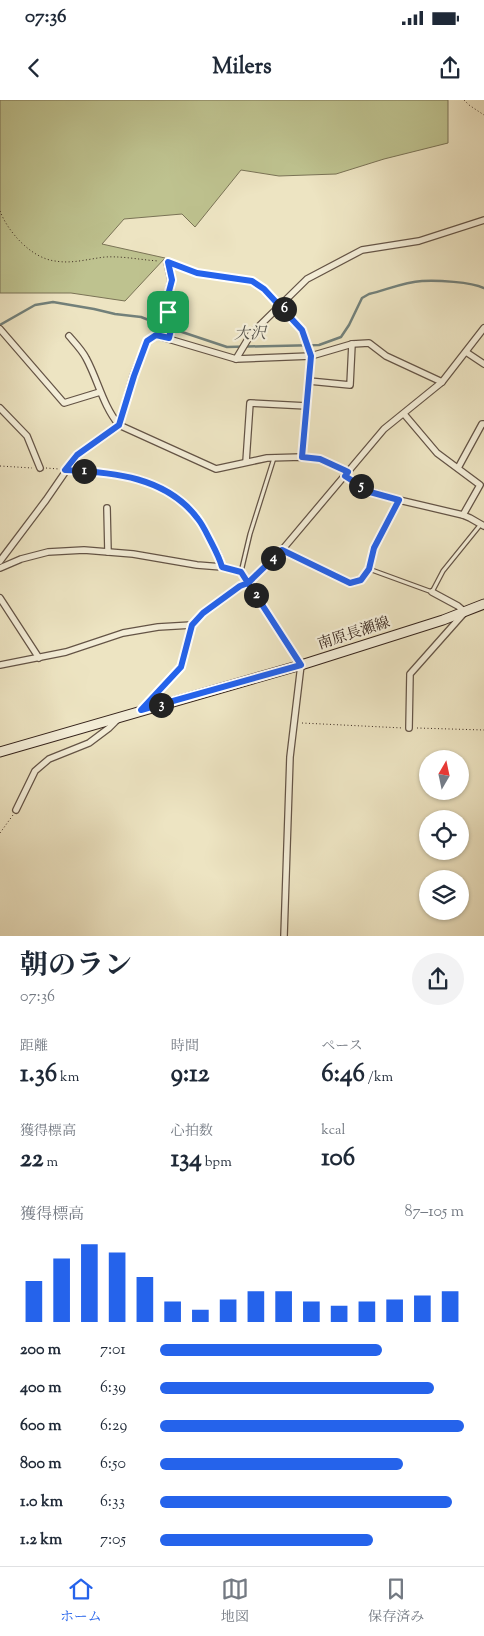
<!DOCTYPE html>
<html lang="ja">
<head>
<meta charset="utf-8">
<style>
	:root { --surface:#fff; --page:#f2f2f3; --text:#1f2937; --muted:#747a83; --line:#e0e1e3; --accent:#2563eb }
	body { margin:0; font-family:"Sorts Mill Goudy","Noto Serif JP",serif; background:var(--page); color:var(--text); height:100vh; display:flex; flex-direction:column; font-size:19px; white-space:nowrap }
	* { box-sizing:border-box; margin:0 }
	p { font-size:16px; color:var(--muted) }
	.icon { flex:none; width:28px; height:28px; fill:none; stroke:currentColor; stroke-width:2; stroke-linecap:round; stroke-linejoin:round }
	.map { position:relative; height:836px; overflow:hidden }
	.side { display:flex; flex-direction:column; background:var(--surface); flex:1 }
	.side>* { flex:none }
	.needle { width:32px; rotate:9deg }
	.buttons { position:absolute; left:419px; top:650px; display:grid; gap:10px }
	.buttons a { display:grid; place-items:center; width:50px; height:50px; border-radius:50%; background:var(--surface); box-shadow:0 1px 4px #0004; font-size:25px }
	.pin { position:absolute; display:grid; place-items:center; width:42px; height:42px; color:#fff; margin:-21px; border-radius:10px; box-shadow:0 2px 8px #0006 }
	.km { position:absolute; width:25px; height:25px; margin:-12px; border-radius:50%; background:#222; color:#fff; font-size:14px; line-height:25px; text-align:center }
	.round { display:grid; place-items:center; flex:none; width:52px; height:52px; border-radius:26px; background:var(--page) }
	.headline { display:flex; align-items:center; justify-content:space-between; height:85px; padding:0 20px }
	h1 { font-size:28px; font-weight:700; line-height:38px }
	.figures { display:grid; grid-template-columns:repeat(3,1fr); gap:8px; height:85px; padding:5px 20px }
	.figures div { display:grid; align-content:center }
	.figures b { font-size:25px; font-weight:700 }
	.figures small { font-size:14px; font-weight:400 }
	.figures p { font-size:14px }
	.chart { height:140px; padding:10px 20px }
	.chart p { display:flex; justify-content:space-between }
	.chart svg { width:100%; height:90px; margin-top:5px; stroke:var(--accent); stroke-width:6 }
	ul { padding:0 20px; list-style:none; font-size:16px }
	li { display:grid; grid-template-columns:80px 60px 1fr; align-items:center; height:38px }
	li i { height:12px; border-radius:6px; background:var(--accent) }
	.status { display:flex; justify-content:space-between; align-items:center; height:35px; padding:0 25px; background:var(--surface); direction:ltr }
	.status svg { height:14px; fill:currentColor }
	header { display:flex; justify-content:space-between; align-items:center; height:65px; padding:0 20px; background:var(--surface); font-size:22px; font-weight:700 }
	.tabs { display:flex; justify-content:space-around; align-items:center; height:70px; border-top:1px solid var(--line); background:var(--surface); font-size:14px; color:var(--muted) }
	.tabs a { display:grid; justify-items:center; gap:2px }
	.tabs .current { color:var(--accent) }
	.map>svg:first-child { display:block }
	.green { fill:#bec28f; stroke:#7a7356 }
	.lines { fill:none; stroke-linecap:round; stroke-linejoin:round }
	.stream { stroke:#72807a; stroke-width:2.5 }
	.service-casing { stroke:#645446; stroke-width:5.5 }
	.minor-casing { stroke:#645446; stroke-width:8 }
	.secondary-casing { stroke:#36241c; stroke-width:11 }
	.path { stroke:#36241c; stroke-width:1; stroke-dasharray:1 2.5; stroke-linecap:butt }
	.service { stroke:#f3edd7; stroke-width:3 }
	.minor { stroke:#f3edd7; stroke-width:5.5 }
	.secondary { stroke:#f3edd7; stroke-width:9 }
	.route-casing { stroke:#fff; stroke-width:10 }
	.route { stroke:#2563eb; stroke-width:6 }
	.labels { text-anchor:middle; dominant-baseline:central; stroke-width:4.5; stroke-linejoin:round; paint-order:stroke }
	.street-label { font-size:15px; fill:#36241c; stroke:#f3edd7 }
	.water-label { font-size:16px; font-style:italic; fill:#54524b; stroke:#f3edd7 }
</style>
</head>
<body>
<div class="status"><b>07:36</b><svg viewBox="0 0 49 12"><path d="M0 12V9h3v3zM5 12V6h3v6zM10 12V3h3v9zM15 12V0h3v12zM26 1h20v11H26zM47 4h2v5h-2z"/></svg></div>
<header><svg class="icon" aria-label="back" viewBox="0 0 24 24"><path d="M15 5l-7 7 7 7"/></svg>Milers<svg class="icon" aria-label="share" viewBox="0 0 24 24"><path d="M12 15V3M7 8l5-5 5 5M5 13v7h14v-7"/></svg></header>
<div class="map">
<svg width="484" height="836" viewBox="0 0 484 836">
	<rect width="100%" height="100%" fill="#ede4c2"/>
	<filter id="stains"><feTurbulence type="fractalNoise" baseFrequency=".004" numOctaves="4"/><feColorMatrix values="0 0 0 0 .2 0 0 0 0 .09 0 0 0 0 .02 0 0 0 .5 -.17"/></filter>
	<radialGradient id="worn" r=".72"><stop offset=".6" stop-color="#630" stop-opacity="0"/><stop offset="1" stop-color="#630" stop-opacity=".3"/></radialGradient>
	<path class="green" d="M0,0H448V43L384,59L336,74L279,76L241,70L195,127L182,114L124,119L102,144L165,158L125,201L71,193H0Z"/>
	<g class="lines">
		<path class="stream" d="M0,225L35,205L53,202L94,209L115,214L141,217L164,226L227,247L319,245L341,237L349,225L362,198L369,194C386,190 404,182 422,181C437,180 471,182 484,188"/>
		<g class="service-casing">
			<g id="service">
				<path d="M168,162L197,173L252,181L264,189L280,205"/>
				<path d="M282,450L351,483L361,480L369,469L373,448L399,401"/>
				<path d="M369,469L432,492L443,471L481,424"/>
				<path d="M241,472L250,434L274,358"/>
			</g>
		</g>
		<g class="minor-casing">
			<g id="minor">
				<path d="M167,162L171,180L167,199L168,212L172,225L169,238"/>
				<path d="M0,229L64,303L100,292"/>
				<path d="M69,236C75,243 82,250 86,258C98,280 103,306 119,325L216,369L267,358L302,357L320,359L348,372"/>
				<path d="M466,252L484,264"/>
				<path d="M236,259L251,234L307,179L362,150L419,141L484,120"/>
				<path d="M309,281L350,285L352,244"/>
				<path d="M0,308L27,336L40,368"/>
				<path d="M404,314L437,353L480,385L463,415"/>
				<path d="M302,357L311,256"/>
				<path d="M246,362L250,303L307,306"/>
				<path d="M458,368L482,324H484"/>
				<path d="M65,370C112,372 167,377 198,419C202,424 205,430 208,436C214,446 220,456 222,467"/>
				<path d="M345,376L370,391L399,400L463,415L470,418L484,426"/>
				<path d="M107,408L108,452"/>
				<path d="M0,461L46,400L77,355L119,325L133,276L147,241L155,235L236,259L311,256L352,244L369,243L386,256L442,282"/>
				<path d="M0,468L21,459L48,452L84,450L133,454L197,465L222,467L241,472L301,565L290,657L284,836"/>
				<path d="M0,498L39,558"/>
				<path d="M0,565L66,552L123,533L158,527L192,525"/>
				<path d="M141,610L181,567L192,525L203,513L240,486L248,483L282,450L384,329L442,282L484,228"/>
				<path d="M409,628L410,574L465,512L458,506L432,492"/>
				<path d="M16,710L35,671L49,659L89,643L109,628L118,619"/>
			</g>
		</g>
		<g class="secondary-casing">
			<path id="secondary" d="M0,652L301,565L443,520L484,504"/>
		</g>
		<g class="path">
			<path d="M464,0L469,5L484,15"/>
			<path d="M0,111C8,132 31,158 55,161C72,164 88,159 105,157C124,156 141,160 159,161"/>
			<path d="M285,211L302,230L309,250"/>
			<path d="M0,366L32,368"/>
			<path d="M46,368L59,369"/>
			<path d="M302,623L403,628"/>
			<path d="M417,628L484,630"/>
			<path d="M0,733L13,715"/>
		</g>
		<use href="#service" class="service"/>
		<use href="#minor" class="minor"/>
		<use href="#secondary" class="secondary"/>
	</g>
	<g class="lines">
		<g class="route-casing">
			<path id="route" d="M168,212L172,225L169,238L156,235L147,241L134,276L119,325L77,355L65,370C113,372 167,377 198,419C202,424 205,430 208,436C213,446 219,456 222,467L241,472L248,483L301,565L141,610L181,567L192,525L203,513L240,486L248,483L282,450L350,483L361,480L369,469L374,448L399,400L370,392L345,376L348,372L344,370L320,359L302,357L311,256L302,230L264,189L252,181L197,173L168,162L172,180L167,199L168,212"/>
		</g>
		<use href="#route" class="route"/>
	</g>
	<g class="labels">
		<g class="street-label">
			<text transform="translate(354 534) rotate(-18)">南原長瀬線</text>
		</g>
		<g class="water-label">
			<text transform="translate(250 235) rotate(-1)">大沢</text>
		</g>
	</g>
	<rect width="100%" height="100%" filter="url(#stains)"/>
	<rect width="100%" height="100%" fill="url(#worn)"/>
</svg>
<div class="buttons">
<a><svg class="needle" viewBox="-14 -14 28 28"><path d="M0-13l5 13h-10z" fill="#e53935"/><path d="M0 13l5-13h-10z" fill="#747a83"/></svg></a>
<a><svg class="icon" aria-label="locate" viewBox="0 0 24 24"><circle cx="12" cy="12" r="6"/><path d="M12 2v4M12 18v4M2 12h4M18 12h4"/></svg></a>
<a><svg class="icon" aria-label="layers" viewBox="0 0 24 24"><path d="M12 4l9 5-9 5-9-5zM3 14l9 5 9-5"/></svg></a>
</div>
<div class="pin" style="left:168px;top:212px;background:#1e9e55"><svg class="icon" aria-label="arrive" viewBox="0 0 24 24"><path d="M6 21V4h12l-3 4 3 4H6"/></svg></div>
<b class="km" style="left:84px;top:371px">1</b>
<b class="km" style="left:256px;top:495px">2</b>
<b class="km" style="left:161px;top:605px">3</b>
<b class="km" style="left:273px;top:458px">4</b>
<b class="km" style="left:361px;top:386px">5</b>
<b class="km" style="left:284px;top:209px">6</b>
</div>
<section class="side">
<div class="headline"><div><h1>朝のラン</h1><p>07:36</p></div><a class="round"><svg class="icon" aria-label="share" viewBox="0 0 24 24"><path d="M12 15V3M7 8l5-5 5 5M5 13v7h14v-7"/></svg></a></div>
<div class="figures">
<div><p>距離</p><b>1.36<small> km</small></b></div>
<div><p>時間</p><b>9:12</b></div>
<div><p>ペース</p><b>6:46<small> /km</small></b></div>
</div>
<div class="figures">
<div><p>獲得標高</p><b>22<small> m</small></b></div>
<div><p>心拍数</p><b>134<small> bpm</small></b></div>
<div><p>kcal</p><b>106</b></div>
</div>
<div class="chart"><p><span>獲得標高</span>87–105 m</p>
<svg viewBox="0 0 160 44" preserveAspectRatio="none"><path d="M5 44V24M15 44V13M25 44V6M35 44V10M45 44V22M55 44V34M65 44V38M75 44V33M85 44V29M95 44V29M105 44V34M115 44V36M125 44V34M135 44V33M145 44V31M155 44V29"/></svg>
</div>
<ul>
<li><b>200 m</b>7:01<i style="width:73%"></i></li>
<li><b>400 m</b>6:39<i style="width:90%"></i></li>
<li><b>600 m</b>6:29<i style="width:100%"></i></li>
<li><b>800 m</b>6:50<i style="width:80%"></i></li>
<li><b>1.0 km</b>6:33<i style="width:96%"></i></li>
<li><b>1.2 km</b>7:05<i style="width:70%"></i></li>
</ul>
</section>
<nav class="tabs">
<a class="current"><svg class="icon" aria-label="home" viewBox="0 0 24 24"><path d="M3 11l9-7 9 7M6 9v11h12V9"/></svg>ホーム</a>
<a><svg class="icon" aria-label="map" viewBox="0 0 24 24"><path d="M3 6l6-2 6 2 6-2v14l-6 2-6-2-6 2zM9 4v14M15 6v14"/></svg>地図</a>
<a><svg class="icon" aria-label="saved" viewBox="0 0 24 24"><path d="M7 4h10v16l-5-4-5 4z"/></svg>保存済み</a>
</nav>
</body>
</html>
